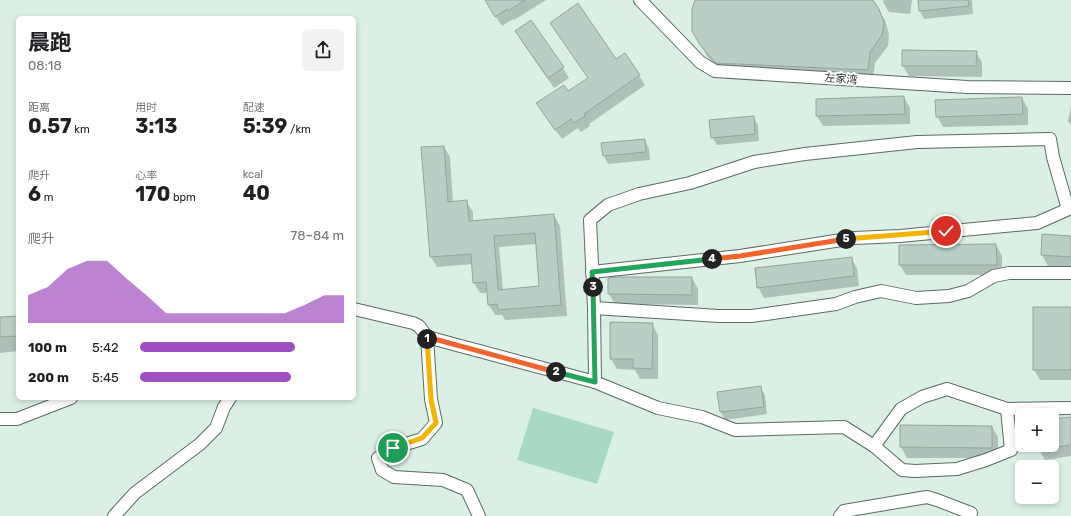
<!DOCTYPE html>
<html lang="zh">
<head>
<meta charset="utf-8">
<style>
	:root { --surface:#fff; --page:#f2f2f2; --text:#202124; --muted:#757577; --accent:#9f4fbf }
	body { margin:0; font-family:Rubik,"Noto Sans SC",sans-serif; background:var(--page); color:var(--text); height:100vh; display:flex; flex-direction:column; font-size:15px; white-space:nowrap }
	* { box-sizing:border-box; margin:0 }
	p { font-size:13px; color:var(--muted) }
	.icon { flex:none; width:22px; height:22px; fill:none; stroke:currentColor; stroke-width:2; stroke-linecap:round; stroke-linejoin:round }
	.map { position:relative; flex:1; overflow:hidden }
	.panel { position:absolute; left:16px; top:16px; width:340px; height:384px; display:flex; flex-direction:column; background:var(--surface); border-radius:6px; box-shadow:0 2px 6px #0003 }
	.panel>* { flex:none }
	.controls { position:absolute; left:1015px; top:408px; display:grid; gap:8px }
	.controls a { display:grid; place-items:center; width:44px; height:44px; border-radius:6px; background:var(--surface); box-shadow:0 2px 6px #0003; font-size:20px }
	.pin { position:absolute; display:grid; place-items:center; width:34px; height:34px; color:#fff; margin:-17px; border:2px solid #fff; border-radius:50%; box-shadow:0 1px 4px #0007 }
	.km { position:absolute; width:20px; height:20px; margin:-10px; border-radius:50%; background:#222; color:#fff; font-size:11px; line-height:20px; text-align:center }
	.round { display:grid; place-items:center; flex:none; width:42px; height:42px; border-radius:6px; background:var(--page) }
	.head { display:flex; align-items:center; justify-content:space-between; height:68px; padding:0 12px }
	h1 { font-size:22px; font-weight:700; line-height:30px }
	.stats { display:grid; grid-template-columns:repeat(3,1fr); gap:6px; height:68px; padding:4px 12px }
	.stats div { display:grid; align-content:center }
	.stats b { font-size:20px; font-weight:700 }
	.stats small { font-size:11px; font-weight:400 }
	.stats p { font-size:11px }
	.chart { height:112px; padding:8px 12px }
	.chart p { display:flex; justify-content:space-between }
	.chart svg { width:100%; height:72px; margin-top:4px; fill:var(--accent); opacity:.7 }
	ul { padding:0 12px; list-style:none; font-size:13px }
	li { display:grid; grid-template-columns:64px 48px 1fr; align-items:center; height:30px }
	li i { height:10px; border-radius:5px; background:var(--accent) }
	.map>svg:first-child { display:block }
	.green { fill:#a8d9c3 }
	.shadow { fill:#0003; fill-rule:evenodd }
	.building { fill:#b9cec4; stroke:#92a69c; fill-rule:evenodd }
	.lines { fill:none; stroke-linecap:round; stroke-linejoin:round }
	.minor-casing { stroke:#596b63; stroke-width:14 }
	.minor { stroke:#fff; stroke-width:12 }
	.split-1-casing { stroke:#fff; stroke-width:8 }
	.split-2-casing { stroke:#fff; stroke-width:8 }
	.split-3-casing { stroke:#fff; stroke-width:8 }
	.split-4-casing { stroke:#fff; stroke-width:8 }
	.split-5-casing { stroke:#fff; stroke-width:8 }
	.split-6-casing { stroke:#fff; stroke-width:8 }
	.split-1 { stroke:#f5b400; stroke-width:5 }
	.split-2 { stroke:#f0652b; stroke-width:5 }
	.split-3 { stroke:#22a559; stroke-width:5 }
	.split-4 { stroke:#22a559; stroke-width:5 }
	.split-5 { stroke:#f0652b; stroke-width:5 }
	.split-6 { stroke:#f5b400; stroke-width:5 }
	.labels { text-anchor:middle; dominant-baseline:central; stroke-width:4; stroke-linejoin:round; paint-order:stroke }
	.street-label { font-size:11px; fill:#262f2b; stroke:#fff }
</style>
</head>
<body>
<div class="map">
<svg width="1071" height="516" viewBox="0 0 1071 516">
	<rect width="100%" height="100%" fill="#daf0e5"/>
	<path class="green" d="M533,408L614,432L597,484L517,460Z"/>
	<g class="shadow">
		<path d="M485,0H546L514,20L513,19L502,26Z"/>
		<path d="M696,0H871L878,9L885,20L889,34L888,46L875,63L873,80L723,73L707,56L693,31Z"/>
		<path d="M884,0H912L910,14L889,12L883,2Z"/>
		<path d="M919,0H972L973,14L924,19L920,11Z"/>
		<path d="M531,21L563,68L569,78L554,88L522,42L516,31Z"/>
		<path d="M976,52L982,62V77L909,76L903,66Z"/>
		<path d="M625,54L645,85L589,124L590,126L581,132L578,128L562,139L543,113L568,93Z"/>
		<path d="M904,97L910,108V124L823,126L817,116Z"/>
		<path d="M1022,98L1028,109V125L943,127L937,116Z"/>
		<path d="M1071,105V126L1068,121Z"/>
		<path d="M753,117L758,125L759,141L717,145L712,137Z"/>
		<path d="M644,140L649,148L650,160L608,164L604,156L603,144Z"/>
		<path d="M444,147L450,157L453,203L466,201L473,212V221L554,215L560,226L567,316L505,320L502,315H495L489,305L488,293H480L474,283L473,264L437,267L431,257ZM537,244L540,287L503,290L499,247Z"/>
		<path d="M1043,235L1071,237V267L1048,266L1042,255Z"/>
		<path d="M996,245L1002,256V275H906L900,265Z"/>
		<path d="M851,258L857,268L859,286L764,298L758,287Z"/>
		<path d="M692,278L698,289V305L615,304L609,294Z"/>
		<path d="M1071,308V380H1040L1034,370Z"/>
		<path d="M18,316V351L0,353V318Z"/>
		<path d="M652,324L658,335V379H640L635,370L617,369L611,359Z"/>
		<path d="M760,387L765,395L767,414L725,420L721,412Z"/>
		<path d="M1071,418V456L1045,460L1039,449L1038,445H1052V420Z"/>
		<path d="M992,427L998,437V458H907L901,447Z"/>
	</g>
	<g class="building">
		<path d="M485,0H525L508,11L507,9L495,17Z"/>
		<path d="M695,0H873L879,9L884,23L882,35L870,52L868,70L716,63L700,45L692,31V9Z"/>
		<path d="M918,0H968L969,6L919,11Z"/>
		<path d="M578,3L616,59L625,53L640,75L584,114L585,116L574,123L571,119L555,130L536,103L564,85L568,91L588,78L550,23Z"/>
		<path d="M531,20L564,67L548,78L515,31Z"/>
		<path d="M902,50L977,51L976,66H902Z"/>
		<path d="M904,96L905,114L816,116V99Z"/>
		<path d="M1022,97L1023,114L936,117L935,100Z"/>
		<path d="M754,116L755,134L711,138L709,120Z"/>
		<path d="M645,139L646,152L603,156L601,143Z"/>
		<path d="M444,146L448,202L467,200L469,221L554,214L561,305L498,310L497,304L488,305L486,282L473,283L471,254L430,257L421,147ZM535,233L539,286L498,290L494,236Z"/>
		<path d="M1042,234L1071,236V257L1041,255Z"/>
		<path d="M996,244L997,265H899V245Z"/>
		<path d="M852,257L854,276L757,288L755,268Z"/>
		<path d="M616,277H692V295L608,294V278Z"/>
		<rect x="1033" y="307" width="38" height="63"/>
		<path d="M18,316V336L0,337V317Z"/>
		<path d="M610,322L653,323L652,369L633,368V359H610Z"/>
		<path d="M761,386L764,407L720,412L717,392Z"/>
		<path d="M1071,417V445L1052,448V419Z"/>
		<path d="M900,425L992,426V448L900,447Z"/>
	</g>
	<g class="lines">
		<g class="minor-casing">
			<g id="minor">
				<path d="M640,0L700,62L715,71L967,87L1071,88"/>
				<path d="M592,272L740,256L854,238L900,236L1037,223L1071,208"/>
				<path d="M594,308L719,316H752L836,304L855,297L881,291L916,298L949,296L968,291L994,276L1009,273H1071"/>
				<path d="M354,309L413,323L419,326L427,337L431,399L436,423L422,439L393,448L378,458L382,470L394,477L443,480L467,490L479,516"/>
				<path d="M427,337L595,382L658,408L702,417L735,430L844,427L874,446L902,470L915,471L957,469L986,460L1011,450L1007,409"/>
				<path d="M595,382L594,308L590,220L608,205L639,194L690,183L754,162L805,154L917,142L1050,139L1053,157L1068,209"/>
				<path d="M0,419H17L71,398"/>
				<path d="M874,446L901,409L922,397L947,389L1007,409L1071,408"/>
				<path d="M114,516L135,493L200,444L216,428L224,407L230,398"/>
				<path d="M840,516L844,511L927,497L937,500L971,513"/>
			</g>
		</g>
		<use href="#minor" class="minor"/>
	</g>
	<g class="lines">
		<g class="split-1-casing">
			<path id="split-1" d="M393,448L422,438L436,423L431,399L427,339"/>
		</g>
		<g class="split-2-casing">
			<path id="split-2" d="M427,339V337L556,372"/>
		</g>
		<g class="split-3-casing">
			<path id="split-3" d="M556,372L595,382L593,287"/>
		</g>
		<g class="split-4-casing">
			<path id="split-4" d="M593,287L592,272L712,259"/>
		</g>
		<g class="split-5-casing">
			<path id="split-5" d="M712,259L740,256L846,239"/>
		</g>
		<g class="split-6-casing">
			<path id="split-6" d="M846,239L946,231"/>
		</g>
		<use href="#split-1" class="split-1"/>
		<use href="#split-2" class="split-2"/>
		<use href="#split-3" class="split-3"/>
		<use href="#split-4" class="split-4"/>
		<use href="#split-5" class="split-5"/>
		<use href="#split-6" class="split-6"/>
	</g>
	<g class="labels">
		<g class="street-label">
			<text transform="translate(841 79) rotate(4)">左家湾</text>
		</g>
	</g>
</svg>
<div class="controls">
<a>+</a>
<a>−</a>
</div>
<div class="pin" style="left:393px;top:448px;background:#1e9e55"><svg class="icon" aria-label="arrive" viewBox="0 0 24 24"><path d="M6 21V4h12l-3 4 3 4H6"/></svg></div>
<div class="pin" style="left:946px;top:231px;background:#d93025"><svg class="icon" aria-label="check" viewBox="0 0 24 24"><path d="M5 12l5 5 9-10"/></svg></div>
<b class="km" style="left:427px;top:339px">1</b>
<b class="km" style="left:556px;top:372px">2</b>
<b class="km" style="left:593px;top:287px">3</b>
<b class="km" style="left:712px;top:259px">4</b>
<b class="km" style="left:846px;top:239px">5</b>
<section class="panel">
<div class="head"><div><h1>晨跑</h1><p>08:18</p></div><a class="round"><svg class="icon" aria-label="share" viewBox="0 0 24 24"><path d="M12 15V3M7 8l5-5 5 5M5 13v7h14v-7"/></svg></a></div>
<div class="stats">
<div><p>距离</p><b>0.57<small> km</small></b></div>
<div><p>用时</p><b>3:13</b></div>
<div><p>配速</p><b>5:39<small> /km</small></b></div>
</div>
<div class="stats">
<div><p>爬升</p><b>6<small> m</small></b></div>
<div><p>心率</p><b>170<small> bpm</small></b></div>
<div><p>kcal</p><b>40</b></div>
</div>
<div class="chart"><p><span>爬升</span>78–84 m</p>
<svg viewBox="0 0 160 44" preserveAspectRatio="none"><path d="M0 44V27L10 22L20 11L30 6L40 6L50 17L60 27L70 38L80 38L90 38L100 38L110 38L120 38L130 38L140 33L150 27L160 27V44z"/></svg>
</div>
<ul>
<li><b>100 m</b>5:42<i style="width:76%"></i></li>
<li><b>200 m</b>5:45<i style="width:74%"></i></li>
</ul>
</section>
</div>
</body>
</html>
